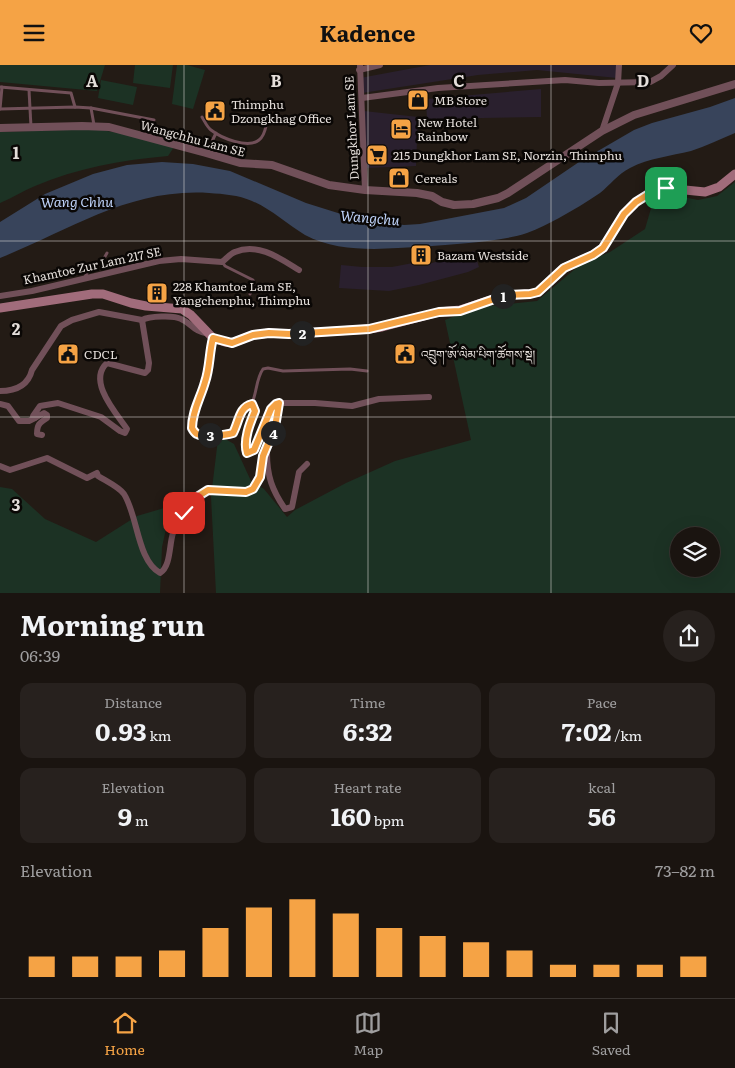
<!DOCTYPE html>
<html lang="en">
<head>
<meta charset="utf-8">
<style>
	:root { --surface:#1a1410; --page:#27211e; --text:#f1f3f6; --muted:#9f9e9f; --line:#383330; --accent:#f5a345 }
	body { margin:0; font-family:Literata,"Noto Serif Tibetan",serif; background:var(--page); color:var(--text); height:100vh; display:flex; flex-direction:column; font-size:19px; white-space:nowrap }
	* { box-sizing:border-box; margin:0 }
	p { font-size:16px; color:var(--muted) }
	.icon { flex:none; width:28px; height:28px; fill:none; stroke:currentColor; stroke-width:2; stroke-linecap:round; stroke-linejoin:round }
	.map { position:relative; height:528px; overflow:hidden }
	.sheet { display:flex; flex-direction:column; background:var(--surface); flex:1 }
	.sheet>* { flex:none }
	.fabs { position:absolute; left:670px; top:462px; display:grid; gap:10px }
	.fabs a { display:grid; place-items:center; width:50px; height:50px; border-radius:50%; background:var(--surface); box-shadow:0 5px 20px #0002,0 0 0 1px var(--line); font-size:25px }
	.pin { position:absolute; display:grid; place-items:center; width:42px; height:42px; color:#fff; margin:-21px; border-radius:10px; box-shadow:0 2px 8px #0006 }
	.km { position:absolute; width:25px; height:25px; margin:-12px; border-radius:50%; background:#222; color:#fff; font-size:14px; line-height:25px; text-align:center }
	.round { display:grid; place-items:center; flex:none; width:52px; height:52px; border-radius:26px; background:var(--page) }
	.headline { display:flex; align-items:center; justify-content:space-between; height:85px; padding:0 20px }
	h1 { font-size:28px; font-weight:700; line-height:38px }
	.metrics { display:grid; grid-template-columns:repeat(3,1fr); gap:8px; height:85px; padding:5px 20px }
	.metrics div { display:grid; align-content:center; border-radius:12px; background:var(--page); text-align:center }
	.metrics b { font-size:25px; font-weight:700 }
	.metrics small { font-size:14px; font-weight:400 }
	.metrics p { font-size:14px }
	.chart { height:140px; padding:10px 20px }
	.chart p { display:flex; justify-content:space-between }
	.chart svg { width:100%; height:90px; margin-top:5px; stroke:var(--accent); stroke-width:6 }
	header { display:flex; justify-content:space-between; align-items:center; height:65px; padding:0 20px; background:var(--accent); color:#111; font-size:22px; font-weight:700 }
	.dock { display:flex; justify-content:space-around; align-items:center; height:70px; border-top:1px solid var(--line); background:var(--surface); font-size:14px; color:var(--muted) }
	.dock a { display:grid; justify-items:center; gap:2px }
	.dock .on { color:var(--accent) }
	.map>svg:first-child { display:block }
	.commercial { fill:#2a202e }
	.green { fill:#1c3224; fill-rule:evenodd }
	.water { fill:#38445b }
	.lines { fill:none; stroke-linecap:round; stroke-linejoin:round }
	.service { stroke:#715059; stroke-width:3 }
	.minor { stroke:#715059; stroke-width:6 }
	.tertiary { stroke:#715059; stroke-width:8 }
	.secondary { stroke:#a16c7b; stroke-width:9 }
	.route-casing { stroke:#fff; stroke-width:10 }
	.route { stroke:#f5a345; stroke-width:6 }
	.grid { fill:none; stroke:#e4deda; stroke-width:1; stroke-opacity:0.55 }
	.labels { text-anchor:middle; dominant-baseline:central; stroke-width:5; stroke-linejoin:round; paint-order:stroke }
	.poi-label { font-size:12px; fill:#e4deda; stroke:#0a0705; text-anchor:start }
	.street-label { font-size:12px; fill:#e4deda; stroke:#0a0705 }
	.water-label { font-size:14px; font-style:italic; fill:#bcd0f6; stroke:#0a0705 }
	.grid-label { font-size:16px; text-anchor:middle; font-weight:bold; fill:#e4deda; stroke:#0a0705; stroke-width:5; stroke-linejoin:round; paint-order:stroke }
</style>
</head>
<body>
<header><svg class="icon" aria-label="menu" viewBox="0 0 24 24"><path d="M4 6h16M4 12h16M4 18h16"/></svg>Kadence<svg class="icon" aria-label="heart" viewBox="0 0 24 24"><path d="M12 20l-8-8c-3-5 5-10 8-4 3-6 11-1 8 4z"/></svg></header>
<div class="map">
<svg width="735" height="528" viewBox="0 0 735 528">
	<rect width="100%" height="100%" fill="#231b15"/>
	<g class="commercial">
		<path d="M430,0H617V13L537,5L478,10L362,28L360,13Z"/>
		<path d="M541,24V52L427,54L426,34Z"/>
		<path d="M364,46L418,52L416,101L365,103Z"/>
		<path d="M474,186L479,202L468,207L419,220L389,226L339,223L341,200L362,202H392L413,198L425,200Z"/>
	</g>
	<g class="green">
		<path d="M0,0H105L97,26L0,17Z"/>
		<path d="M135,0H173L170,23L133,18Z"/>
		<path d="M177,0H187L205,5L193,44L172,39Z"/>
		<path d="M101,15L137,22L133,40L98,33Z"/>
		<path d="M95,64L125,69L174,82L168,91C122,95 77,103 35,121C23,126 12,133 0,138V67Z"/>
		<path d="M735,117V528H216L211,432L218,374L227,375L234,379L251,416L264,424L287,452L295,445L346,418L395,396L471,375L445,255L478,242L537,236L581,199L610,187L645,164L654,133L678,131L698,135L717,131ZM679,471H711V504H679Z"/>
		<path d="M0,422L12,424L45,454L96,477L137,451L171,441L162,482L160,528H0Z"/>
	</g>
	<path class="water" d="M735,33V68C720,74 706,81 691,86C671,91 649,93 630,103C618,109 610,120 600,128C587,137 573,145 559,153C549,158 538,164 527,168C509,174 488,176 469,178C437,181 406,183 374,184C351,184 325,181 305,170C287,159 271,144 252,136C238,130 224,129 209,128C129,123 71,165 0,193V157L45,129L93,109L127,100L162,97L193,99L230,106L306,138L357,154L404,160L420,159L504,143L526,133L579,97L634,65L652,58L710,42Z"/>
	<g class="lines">
		<g class="service">
			<path d="M0,22L71,28L75,42"/>
			<path d="M29,25L31,62"/>
			<path d="M91,43L94,60"/>
			<path d="M0,44L75,42L91,43L154,55"/>
			<path d="M0,44L2,22"/>
			<path d="M202,52C205,57 207,62 211,65C221,73 248,84 259,75C263,72 265,66 266,61"/>
			<path d="M207,87L216,68"/>
			<path d="M223,198L225,201L253,215L254,220L250,229"/>
			<path d="M85,212L89,204L103,195L107,188"/>
			<path d="M252,338C257,327 256,314 263,304L268,303L283,306L350,304L367,306"/>
		</g>
		<g class="minor">
			<path d="M360,0L365,125"/>
			<path d="M359,5L380,0"/>
			<path d="M362,33L438,23L565,15L599,18L650,17L661,11L673,0"/>
			<path d="M602,66L618,18L619,0"/>
			<path d="M0,231L32,226L159,196L181,194L222,197C226,194 231,188 235,187C258,177 281,194 299,205"/>
			<path d="M142,255C149,251 174,250 181,254C193,259 192,266 209,269"/>
			<path d="M0,326C15,326 28,321 32,305L61,261L72,255L99,247L142,255"/>
			<path d="M279,338H315L352,341L379,334L429,332"/>
			<path d="M0,339L8,341L19,356H29L35,353"/>
			<path d="M42,370L37,369C37,360 39,358 47,353V350L44,348L35,353L33,351L40,341L58,338L101,352L120,366L125,368L127,364C116,348 87,316 107,298L145,308L148,305L149,298L142,255"/>
			<path d="M267,388C267,411 272,425 285,444L292,442L299,407L307,399"/>
			<path d="M0,401L10,405L47,393L87,413L97,408L98,411C106,416 119,422 124,429C138,451 137,495 160,508C171,501 169,480 173,468C177,456 187,442 196,433C213,417 243,435 254,422C262,413 260,401 264,390C268,380 273,371 275,361C277,353 278,346 279,338L276,339L271,344L254,385L247,388C243,375 250,358 255,345L252,339C239,342 239,357 233,368C226,370 204,373 197,369C195,368 193,365 192,363C192,346 201,332 205,317C210,303 209,287 213,273"/>
		</g>
		<path class="tertiary" d="M0,63L82,61L109,62L206,88L240,98L272,100L329,120L365,125L417,128L432,131L442,137L454,140L473,139L498,133L508,128L602,66L634,50L735,19"/>
		<path class="secondary" d="M0,243L92,229H103L131,238L146,241L182,244L191,250L213,273L225,277L232,278L253,270L269,268L289,269L369,264L382,262L439,247L460,245L506,230L530,229L538,227L564,203L593,190L603,183L624,149L636,137L652,127L665,123L705,127L719,122L735,109"/>
	</g>
	<g class="lines">
		<g class="route-casing">
			<path id="route" d="M184,448L197,432L208,425L246,427L253,424L260,412L263,391L275,362L279,338L276,339L271,344L254,385L247,388C243,375 250,358 255,346L252,339C239,342 239,357 233,368C226,370 204,373 197,369C195,368 193,365 192,363C192,346 201,332 205,317C210,303 209,288 213,273L232,278L253,270L269,268L289,269L369,264L439,247L460,246L506,230L530,229L538,227L564,203L593,190L603,183L624,149L636,137L652,127L666,123"/>
		</g>
		<use href="#route" class="route"/>
	</g>
	<path class="grid" d="M184,0V528M368,0V528M551,0V528M0,176H735M0,352H735"/>
	<defs>
		<g id="shop-square" transform="scale(1.125)"><rect x="-9" y="-9" width="18" height="18" rx="4" fill="#f5a345" stroke="#0a0705"/><path d="M-5-2.5h2.3a2.7 3.5 0 0 1 5.4 0H5L5.5 6h-11ZM-1.5-2.5h3a1.5 2.3 0 0 0-3 0Z" fill="#111"/></g>
		<g id="civic-square" transform="scale(1.125)"><rect x="-9" y="-9" width="18" height="18" rx="4" fill="#f5a345" stroke="#0a0705"/><path d="M-.6-6.5H3V-4.5H.6V-3L4-1V1h2V6H-6V1h2V-1L-.6-3ZM-1.2 2.5V6h2.4V2.5Z" fill="#111"/></g>
		<g id="hotel-square" transform="scale(1.125)"><rect x="-9" y="-9" width="18" height="18" rx="4" fill="#f5a345" stroke="#0a0705"/><path d="M-6-4.5h1.5V1H6V5H4.5V3h-9V5H-6ZM-4 0a1.8 1.8 0 1 1 3.6 0ZM.5 0V-2.5h3Q6-2.5 6 0Z" fill="#111"/></g>
		<g id="supermarket-square" transform="scale(1.125)"><rect x="-9" y="-9" width="18" height="18" rx="4" fill="#f5a345" stroke="#0a0705"/><path d="M-6-5.5h2.5l.6 2H6L4.5 2H-2.5L-4.4-4H-6ZM-1.5 3.2a1.3 1.3 0 1 0 .1 0ZM3 3.2a1.3 1.3 0 1 0 .1 0Z" fill="#111"/></g>
		<g id="building-square" transform="scale(1.125)"><rect x="-9" y="-9" width="18" height="18" rx="4" fill="#f5a345" stroke="#0a0705"/><path d="M-4-6H4V6H1V3H-1V6H-4ZM-2.5-4.3h1.7v1.8h-1.7ZM.8-4.3h1.7v1.8H.8ZM-2.5-1h1.7V.8h-1.7ZM.8-1h1.7V.8H.8Z" fill="#111"/></g>
	</defs>
	<g fill-rule="evenodd">
		<use href="#shop-square" x="418" y="35"/>
		<use href="#civic-square" x="215" y="46"/>
		<use href="#hotel-square" x="401" y="64"/>
		<use href="#supermarket-square" x="377" y="90"/>
		<use href="#shop-square" x="399" y="113"/>
		<use href="#building-square" x="421" y="190"/>
		<use href="#building-square" x="157" y="228"/>
		<use href="#civic-square" x="68" y="289"/>
		<use href="#civic-square" x="405" y="289"/>
	</g>
	<g class="labels">
		<g class="poi-label">
			<text x="434" y="35">MB Store</text>
			<text x="231" y="39">Thimphu<tspan x="231" dy="14">Dzongkhag Office</tspan></text>
			<text x="417" y="57">New Hotel<tspan x="417" dy="14">Rainbow</tspan></text>
			<text x="393" y="90">215 Dungkhor Lam SE, Norzin, Thimphu</text>
			<text x="415" y="113">Cereals</text>
			<text x="437" y="190">Bazam Westside</text>
			<text x="173" y="221">228 Khamtoe Lam SE,<tspan x="173" dy="14">Yangchenphu, Thimphu</tspan></text>
			<text x="84" y="289">CDCL</text>
			<text x="421" y="289">འབྲུག་ཨོ་ལིམ་པིག་ཚོགས་སྡེ།</text>
		</g>
		<g class="street-label">
			<text transform="translate(351 63) rotate(-93)">Dungkhor Lam SE</text>
			<text transform="translate(193 73) rotate(15)">Wangchhu Lam SE</text>
			<text transform="translate(92 200) rotate(-12)">Khamtoe Zur Lam 217 SE</text>
		</g>
		<g class="water-label">
			<text x="77" y="136">Wang Chhu</text>
			<text transform="translate(370 152) rotate(5)">Wangchu</text>
		</g>
	</g>
	<g class="grid-label">
		<text x="92" y="22">A</text>
		<text x="276" y="22">B</text>
		<text x="459" y="22">C</text>
		<text x="643" y="22">D</text>
		<text x="16" y="94">1</text>
		<text x="16" y="270">2</text>
		<text x="16" y="446">3</text>
	</g>
</svg>
<div class="fabs">
<a><svg class="icon" aria-label="layers" viewBox="0 0 24 24"><path d="M12 4l9 5-9 5-9-5zM3 14l9 5 9-5"/></svg></a>
</div>
<div class="pin" style="left:666px;top:123px;background:#1e9e55"><svg class="icon" aria-label="arrive" viewBox="0 0 24 24"><path d="M6 21V4h12l-3 4 3 4H6"/></svg></div>
<div class="pin" style="left:184px;top:448px;background:#d93025"><svg class="icon" aria-label="check" viewBox="0 0 24 24"><path d="M5 12l5 5 9-10"/></svg></div>
<b class="km" style="left:503px;top:231px">1</b>
<b class="km" style="left:302px;top:268px">2</b>
<b class="km" style="left:210px;top:370px">3</b>
<b class="km" style="left:273px;top:368px">4</b>
</div>
<section class="sheet">
<div class="headline"><div><h1>Morning run</h1><p>06:39</p></div><a class="round"><svg class="icon" aria-label="share" viewBox="0 0 24 24"><path d="M12 15V3M7 8l5-5 5 5M5 13v7h14v-7"/></svg></a></div>
<div class="metrics">
<div><p>Distance</p><b>0.93<small> km</small></b></div>
<div><p>Time</p><b>6:32</b></div>
<div><p>Pace</p><b>7:02<small> /km</small></b></div>
</div>
<div class="metrics">
<div><p>Elevation</p><b>9<small> m</small></b></div>
<div><p>Heart rate</p><b>160<small> bpm</small></b></div>
<div><p>kcal</p><b>56</b></div>
</div>
<div class="chart"><p><span>Elevation</span>73–82 m</p>
<svg viewBox="0 0 160 44" preserveAspectRatio="none"><path d="M5 44V34M15 44V34M25 44V34M35 44V31M45 44V20M55 44V10M65 44V6M75 44V13M85 44V20M95 44V24M105 44V27M115 44V31M125 44V38M135 44V38M145 44V38M155 44V34"/></svg>
</div>
</section>
<nav class="dock">
<a class="on"><svg class="icon" aria-label="home" viewBox="0 0 24 24"><path d="M3 11l9-7 9 7M6 9v11h12V9"/></svg>Home</a>
<a><svg class="icon" aria-label="map" viewBox="0 0 24 24"><path d="M3 6l6-2 6 2 6-2v14l-6 2-6-2-6 2zM9 4v14M15 6v14"/></svg>Map</a>
<a><svg class="icon" aria-label="saved" viewBox="0 0 24 24"><path d="M7 4h10v16l-5-4-5 4z"/></svg>Saved</a>
</nav>
</body>
</html>
